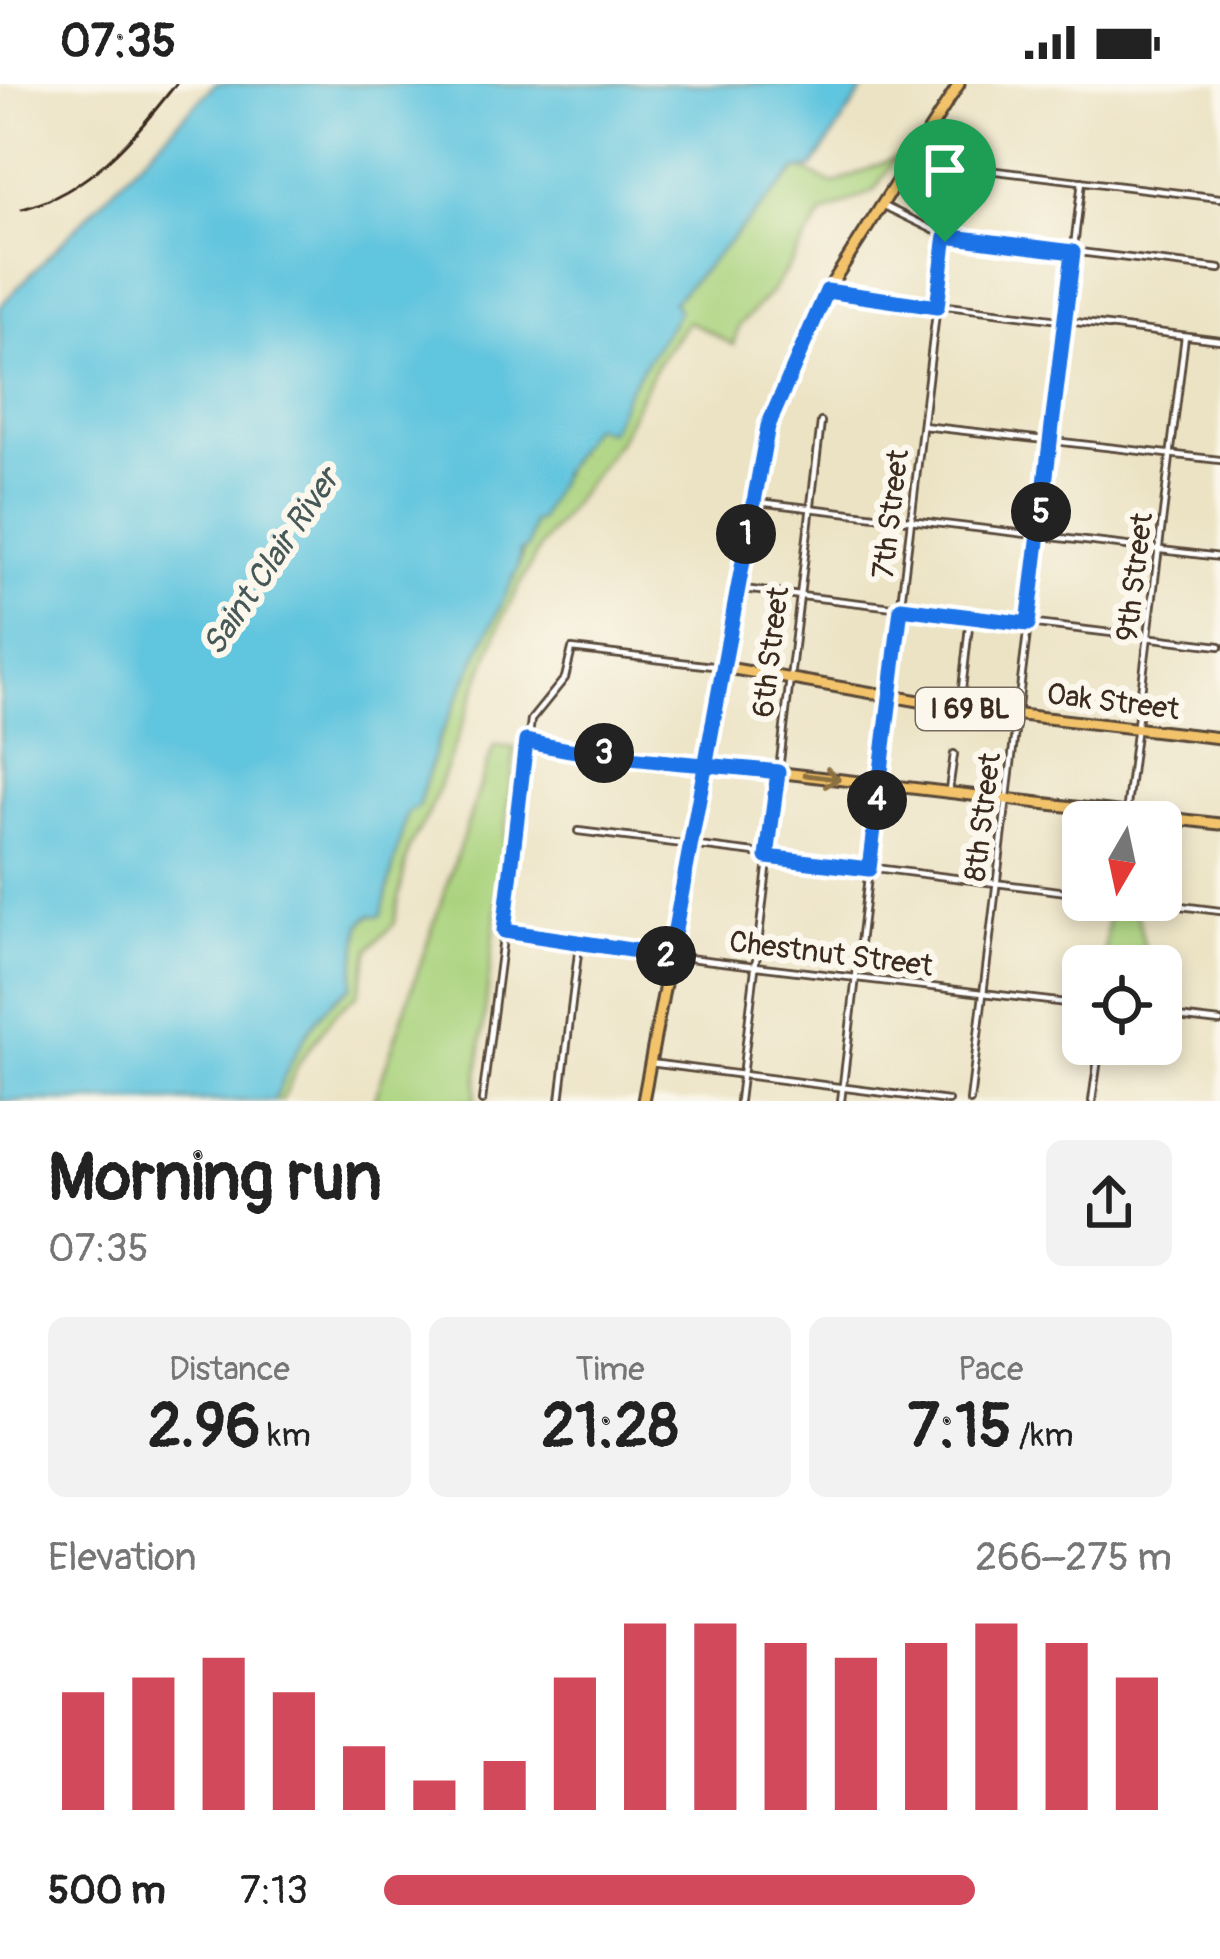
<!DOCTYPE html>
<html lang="en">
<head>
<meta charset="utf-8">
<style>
	:root { --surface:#fff; --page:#f2f2f2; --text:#222; --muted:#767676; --accent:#d1495b }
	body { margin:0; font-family:Pangolin,sans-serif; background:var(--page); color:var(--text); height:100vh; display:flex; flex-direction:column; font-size:45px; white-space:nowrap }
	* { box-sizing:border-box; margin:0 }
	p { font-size:39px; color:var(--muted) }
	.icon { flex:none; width:66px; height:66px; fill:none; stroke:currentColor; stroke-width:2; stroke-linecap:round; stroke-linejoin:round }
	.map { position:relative; height:1017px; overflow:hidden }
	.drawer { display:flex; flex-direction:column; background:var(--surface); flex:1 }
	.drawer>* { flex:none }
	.needle { width:78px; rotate:189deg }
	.tools { position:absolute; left:1062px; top:717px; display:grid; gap:24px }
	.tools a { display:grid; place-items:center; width:120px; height:120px; border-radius:18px; background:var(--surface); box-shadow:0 6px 18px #0003; font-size:60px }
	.pin { position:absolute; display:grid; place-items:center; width:102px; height:102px; color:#fff; margin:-123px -51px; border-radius:50% 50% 50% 0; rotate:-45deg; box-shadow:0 0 12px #0007 }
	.pin .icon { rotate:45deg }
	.km { position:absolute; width:60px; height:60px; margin:-30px; border-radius:50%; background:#222; color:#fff; font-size:33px; line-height:60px; text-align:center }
	.round { display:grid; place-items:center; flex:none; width:126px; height:126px; border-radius:18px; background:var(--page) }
	.headline { display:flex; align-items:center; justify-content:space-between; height:204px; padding:0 48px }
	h1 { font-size:66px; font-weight:700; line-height:90px }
	.metrics { display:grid; grid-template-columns:repeat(3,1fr); gap:18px; height:204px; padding:12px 48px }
	.metrics div { display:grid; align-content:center; border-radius:18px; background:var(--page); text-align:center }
	.metrics b { font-size:60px; font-weight:700 }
	.metrics small { font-size:33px; font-weight:400 }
	.metrics p { font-size:33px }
	.chart { height:336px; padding:24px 48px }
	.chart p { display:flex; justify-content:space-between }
	.chart svg { width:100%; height:216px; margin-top:12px; stroke:var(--accent); stroke-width:6 }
	ul { padding:0 48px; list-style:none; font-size:39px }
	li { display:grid; grid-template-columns:192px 144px 1fr; align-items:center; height:90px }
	li i { height:30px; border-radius:15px; background:var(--accent) }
	.status { display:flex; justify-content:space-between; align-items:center; height:84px; padding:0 60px; background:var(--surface); direction:ltr }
	.status svg { height:33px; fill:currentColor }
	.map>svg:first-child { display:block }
	.green { fill:#aad37e; stroke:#727e4e; stroke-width:3 }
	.water { fill:#60c5de; stroke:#4e787e; stroke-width:3 }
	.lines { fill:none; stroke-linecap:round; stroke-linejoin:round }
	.street-casing { stroke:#564637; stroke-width:10 }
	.primary-casing { stroke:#564637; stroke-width:15 }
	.street { stroke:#fff; stroke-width:4.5 }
	.primary { stroke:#f2c36a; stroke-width:9 }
	.rail { stroke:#3b2a1e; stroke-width:3 }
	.oneway { stroke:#8d6f40 }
	.route-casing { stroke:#fff; stroke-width:24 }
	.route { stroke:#1a73e8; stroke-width:15 }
	.labels { text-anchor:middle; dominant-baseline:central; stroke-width:12; stroke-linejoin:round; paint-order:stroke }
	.shield { fill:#fbf7ec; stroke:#75685c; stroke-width:3 }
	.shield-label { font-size:27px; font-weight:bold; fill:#3b2a1e }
	.street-label { font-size:30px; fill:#3b2a1e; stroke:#fbf7ec }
	.water-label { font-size:33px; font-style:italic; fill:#465858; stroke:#fbf7ec }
</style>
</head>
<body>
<div class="status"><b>07:35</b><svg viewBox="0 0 49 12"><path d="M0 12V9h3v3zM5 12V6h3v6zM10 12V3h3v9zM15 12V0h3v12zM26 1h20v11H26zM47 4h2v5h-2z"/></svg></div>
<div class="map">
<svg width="1220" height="1017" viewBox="0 0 1220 1017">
	<rect width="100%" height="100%" fill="#fbf7ec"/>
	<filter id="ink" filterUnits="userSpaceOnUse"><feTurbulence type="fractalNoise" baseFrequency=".00833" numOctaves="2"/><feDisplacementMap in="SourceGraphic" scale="24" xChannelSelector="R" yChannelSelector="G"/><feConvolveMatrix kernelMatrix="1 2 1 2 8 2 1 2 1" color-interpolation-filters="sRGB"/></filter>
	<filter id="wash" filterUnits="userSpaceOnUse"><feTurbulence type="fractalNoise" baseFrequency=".004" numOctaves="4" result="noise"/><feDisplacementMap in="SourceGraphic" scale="48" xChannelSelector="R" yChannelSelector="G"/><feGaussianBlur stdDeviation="2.7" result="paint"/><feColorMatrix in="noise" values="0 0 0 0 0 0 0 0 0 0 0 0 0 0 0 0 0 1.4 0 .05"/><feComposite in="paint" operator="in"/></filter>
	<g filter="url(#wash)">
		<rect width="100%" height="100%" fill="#ece3c4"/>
		<g class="green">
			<path d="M896,73L874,107L823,130L773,206L739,242L734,261L688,237L657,280L618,358L540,463L503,533L429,729L409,763L394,840L369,865L359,909L335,929L300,977L282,1017H274C288,982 312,918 349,905L361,840L385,816L407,728L418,723L437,659L518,484L532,438L592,341L609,347L627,308L679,227L672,219L795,87L799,84L834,100Z"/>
			<path d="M494,661L515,664L475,1017H374Z"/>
			<path d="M1109,825L1137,829L1145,866L1134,873L1133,882H1103Z"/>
		</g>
		<path class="water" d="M215,0H867L812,84L795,87L673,218L679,227L627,308L609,348L592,342L562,387L539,437L533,438L528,464L520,467L518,484L437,659L418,723L407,729L381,832L370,831L361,840L352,902C314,926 291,974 274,1017H0V222Z"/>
	</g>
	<g filter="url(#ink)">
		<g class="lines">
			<g class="street-casing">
				<g id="street">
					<path d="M955,82L1220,114"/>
					<path d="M882,121L946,152L1220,185"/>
					<path d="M827,207L1220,256"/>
					<path d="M923,342L1220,376"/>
					<path d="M758,418L1220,473"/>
					<path d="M743,505L1220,562"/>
					<path d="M960,623L970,533"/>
					<path d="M527,658L706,680"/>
					<path d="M949,706L954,670"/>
					<path d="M1125,738L1185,252"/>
					<path d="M578,747L1083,810"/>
					<path d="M1133,816L1220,827"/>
					<path d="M504,846L579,861L1083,921"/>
					<path d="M1161,931L1220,938"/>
					<path d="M650,979L948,1017"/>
					<path d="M482,1017L531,636L565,594L572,565L721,583"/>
					<path d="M560,1017L579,861"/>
					<path d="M739,1017L821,338"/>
					<path d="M841,1017L956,63"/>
					<path d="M970,1017L1082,97"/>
					<path d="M1092,1017L1100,960"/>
				</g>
			</g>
			<g class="primary-casing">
				<g id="primary">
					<path d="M722,583L960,624L1220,654"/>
					<path d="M706,680L1220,740"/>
					<path d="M643,1017L774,321L827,207L959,0"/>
				</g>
			</g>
			<use href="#street" class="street"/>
			<use href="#primary" class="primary"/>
			<path class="rail" d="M22,125C90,108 134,53 176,0"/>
		</g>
		<defs><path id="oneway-shaft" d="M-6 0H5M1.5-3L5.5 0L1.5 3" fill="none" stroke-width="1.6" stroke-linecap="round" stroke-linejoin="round" transform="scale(3)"/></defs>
		<use class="oneway" href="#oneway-shaft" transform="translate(822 693) rotate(7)"/>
	</g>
	<g class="lines" filter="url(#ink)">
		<g class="route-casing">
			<path id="route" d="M945,158L937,223L827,207L768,342L670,872L504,847L526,657C607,677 695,678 778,688L767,773L869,785L901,524L1028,540L1073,168L946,152L945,158"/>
		</g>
		<use href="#route" class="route"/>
	</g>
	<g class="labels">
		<rect class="shield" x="916" y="604" width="108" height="42" rx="9"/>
		<g class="shield-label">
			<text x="970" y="625">I 69 BL</text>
		</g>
		<g class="street-label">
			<text transform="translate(891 430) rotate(-83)">7th Street</text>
			<text transform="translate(1135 493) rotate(-83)">9th Street</text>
			<text transform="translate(771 568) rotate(-83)">6th Street</text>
			<text transform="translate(1113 618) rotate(7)">Oak Street</text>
			<text transform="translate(983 733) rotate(-83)">8th Street</text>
			<text transform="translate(831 870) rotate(7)">Chestnut Street</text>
		</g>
		<g class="water-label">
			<text transform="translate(271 478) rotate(-56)">Saint Clair River</text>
		</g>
	</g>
</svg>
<div class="tools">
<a><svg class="needle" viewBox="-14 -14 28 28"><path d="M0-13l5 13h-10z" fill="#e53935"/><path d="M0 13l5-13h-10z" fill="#767676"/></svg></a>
<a><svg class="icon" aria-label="locate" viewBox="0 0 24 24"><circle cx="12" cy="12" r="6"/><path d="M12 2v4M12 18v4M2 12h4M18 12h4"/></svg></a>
</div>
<div class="pin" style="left:945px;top:158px;background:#1e9e55"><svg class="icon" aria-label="arrive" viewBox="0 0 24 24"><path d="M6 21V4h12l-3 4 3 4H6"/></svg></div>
<b class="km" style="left:746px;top:450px">1</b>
<b class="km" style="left:666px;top:872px">2</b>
<b class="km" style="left:604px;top:669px">3</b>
<b class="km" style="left:877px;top:716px">4</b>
<b class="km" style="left:1041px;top:428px">5</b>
</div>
<section class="drawer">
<div class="headline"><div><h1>Morning run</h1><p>07:35</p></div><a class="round"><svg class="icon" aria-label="share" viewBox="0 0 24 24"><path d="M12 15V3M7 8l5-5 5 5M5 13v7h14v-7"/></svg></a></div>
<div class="metrics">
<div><p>Distance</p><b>2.96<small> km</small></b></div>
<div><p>Time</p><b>21:28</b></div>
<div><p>Pace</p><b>7:15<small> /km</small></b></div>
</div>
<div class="chart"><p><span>Elevation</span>266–275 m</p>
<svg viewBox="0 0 160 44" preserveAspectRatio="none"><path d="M5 44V20M15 44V17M25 44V13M35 44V20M45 44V31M55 44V38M65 44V34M75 44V17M85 44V6M95 44V6M105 44V10M115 44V13M125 44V10M135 44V6M145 44V10M155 44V17"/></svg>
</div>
<ul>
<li><b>500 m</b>7:13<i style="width:75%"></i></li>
</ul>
</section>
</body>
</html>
